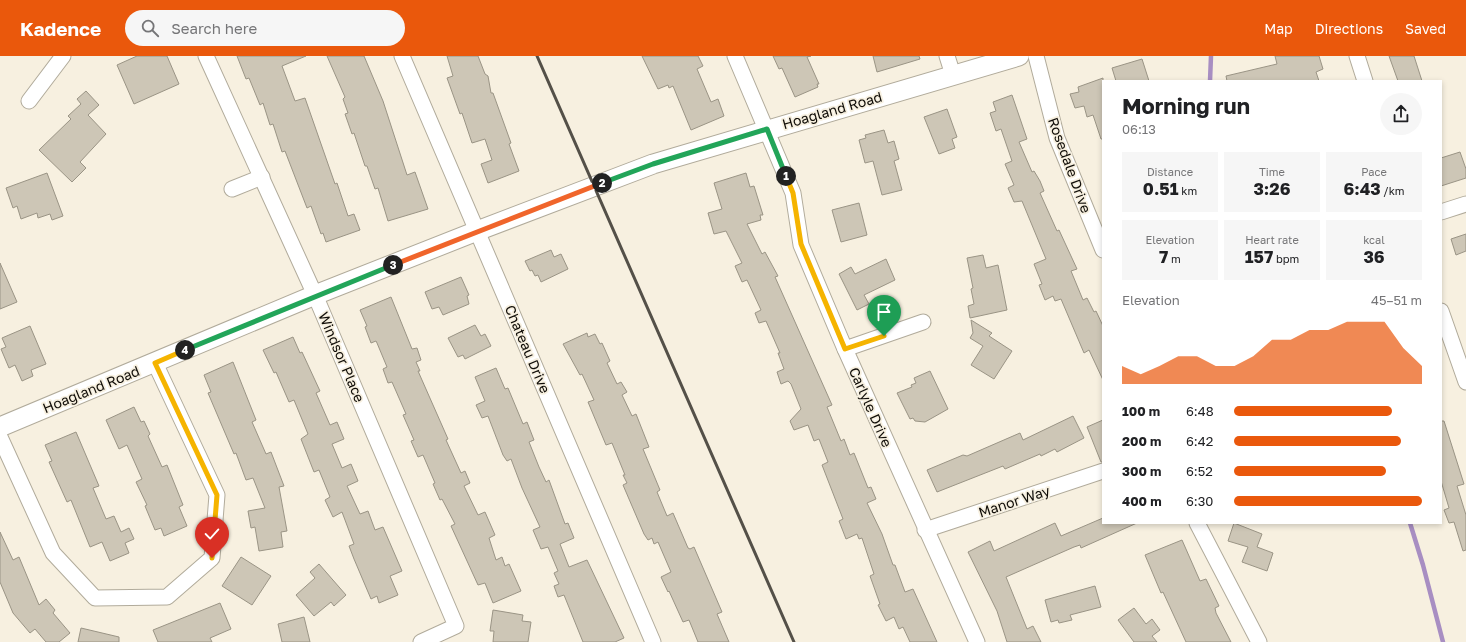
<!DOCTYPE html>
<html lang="en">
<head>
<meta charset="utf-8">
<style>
	:root { --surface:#fff; --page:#f6f6f6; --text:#202124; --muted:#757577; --accent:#ea580c }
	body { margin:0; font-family:"Golos Text",sans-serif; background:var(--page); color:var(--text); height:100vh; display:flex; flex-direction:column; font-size:15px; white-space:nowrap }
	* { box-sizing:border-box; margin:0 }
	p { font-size:13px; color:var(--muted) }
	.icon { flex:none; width:22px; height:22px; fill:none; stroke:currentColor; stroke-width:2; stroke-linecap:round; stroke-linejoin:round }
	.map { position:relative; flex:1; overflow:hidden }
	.details { position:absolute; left:1102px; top:24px; width:340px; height:444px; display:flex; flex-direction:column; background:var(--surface); border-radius:0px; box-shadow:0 2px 6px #0003 }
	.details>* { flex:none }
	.pin { position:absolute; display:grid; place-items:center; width:34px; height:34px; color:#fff; margin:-41px -17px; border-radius:50% 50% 50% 0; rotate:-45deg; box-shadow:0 0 4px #0007 }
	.pin .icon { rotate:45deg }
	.km { position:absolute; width:20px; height:20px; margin:-10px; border-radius:50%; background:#222; color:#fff; font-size:11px; line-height:20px; text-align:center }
	.round { display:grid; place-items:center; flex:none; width:42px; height:42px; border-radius:21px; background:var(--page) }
	.summary { display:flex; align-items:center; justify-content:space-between; height:68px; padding:0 20px }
	h1 { font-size:22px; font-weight:700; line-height:30px }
	.figures { display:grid; grid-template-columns:repeat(3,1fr); gap:6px; height:68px; padding:4px 20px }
	.figures div { display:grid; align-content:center; border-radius:0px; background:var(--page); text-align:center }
	.figures b { font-size:17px; font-weight:700 }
	.figures small { font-size:11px; font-weight:400 }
	.figures p { font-size:11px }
	.chart { height:112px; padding:8px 20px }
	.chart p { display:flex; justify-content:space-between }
	.chart svg { width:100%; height:72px; margin-top:4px; fill:var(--accent); opacity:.7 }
	ul { padding:0 20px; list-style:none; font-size:13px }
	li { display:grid; grid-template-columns:64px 48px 1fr; align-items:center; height:30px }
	li i { height:10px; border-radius:5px; background:var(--accent) }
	header { display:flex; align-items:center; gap:24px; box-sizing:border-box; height:56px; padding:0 20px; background:var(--accent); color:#fff }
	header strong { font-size:19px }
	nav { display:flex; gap:22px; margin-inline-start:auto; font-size:14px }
	.search { width:280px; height:36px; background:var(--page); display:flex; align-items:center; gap:10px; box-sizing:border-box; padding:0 14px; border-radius:22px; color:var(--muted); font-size:15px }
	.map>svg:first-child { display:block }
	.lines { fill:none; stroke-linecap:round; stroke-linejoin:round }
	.stream { stroke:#a88ec2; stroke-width:4.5 }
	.building { fill:#cdc6b6; stroke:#9a9485 }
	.minor-casing { stroke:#b1ab9b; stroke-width:17 }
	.tertiary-casing { stroke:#b1ab9b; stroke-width:21 }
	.minor { stroke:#fff; stroke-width:15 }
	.tertiary { stroke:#fff; stroke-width:19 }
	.rail { stroke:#545048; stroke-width:3 }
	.split-1-casing { stroke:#fff; stroke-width:8 }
	.split-2-casing { stroke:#fff; stroke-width:8 }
	.split-3-casing { stroke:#fff; stroke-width:8 }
	.split-4-casing { stroke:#fff; stroke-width:8 }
	.split-5-casing { stroke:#fff; stroke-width:8 }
	.split-1 { stroke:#f5b400; stroke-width:5 }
	.split-2 { stroke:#22a559; stroke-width:5 }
	.split-3 { stroke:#f0652b; stroke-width:5 }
	.split-4 { stroke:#22a559; stroke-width:5 }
	.split-5 { stroke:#f5b400; stroke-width:5 }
	.labels { text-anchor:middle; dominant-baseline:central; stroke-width:3.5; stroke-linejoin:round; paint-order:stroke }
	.street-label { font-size:14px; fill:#100d08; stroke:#f7f0e0 }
</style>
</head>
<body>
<header>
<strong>Kadence</strong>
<div class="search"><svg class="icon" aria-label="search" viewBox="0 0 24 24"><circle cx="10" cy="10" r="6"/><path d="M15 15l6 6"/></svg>Search here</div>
<nav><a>Map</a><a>Directions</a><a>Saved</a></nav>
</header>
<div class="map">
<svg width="1466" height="586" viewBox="0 0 1466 586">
	<rect width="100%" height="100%" fill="#f7f0e0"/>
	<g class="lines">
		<g class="stream">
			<path d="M1210,25L1211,0"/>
			<path d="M1410,467L1423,509L1443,586"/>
		</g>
	</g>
	<g class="building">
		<path d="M137,0H167L179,28L134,48L117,9Z"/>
		<path d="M237,0H306L282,10L295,45L305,42L335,128L337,127L348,160L354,158L360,174L326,186L323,177L321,178L311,150L307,152L285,95L282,96L273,68L270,69L263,47L260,49L249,22L246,23Z"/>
		<path d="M327,0H364L383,45L407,119L415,116L428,153L388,165L378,132L375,133L367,110H365L354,77L352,78L345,58L348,57L343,43L345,41Z"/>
		<path d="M447,0H478L485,18L488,20L491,37H493L511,87L509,88L519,115L488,127L481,108L492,104L485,83L472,87L462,57L460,58L447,22L453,20Z"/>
		<path d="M642,0H698L703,10L697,13L711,46L718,43L724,60L691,74L673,30L669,32L668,29L658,33Z"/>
		<path d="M773,0H811L807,1L819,28H817L818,31L795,41L782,12L779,13Z"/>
		<path d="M873,0H919L920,3L877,16Z"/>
		<path d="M1275,0H1319L1323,13L1316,16L1319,25H1227L1226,20L1277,8Z"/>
		<path d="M1389,0H1414L1422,25H1398Z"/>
		<path d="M1142,3L1149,25H1116L1112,12Z"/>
		<path d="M1103,22V83H1101L1093,59L1087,61L1084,50L1075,52L1070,38L1079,36L1078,31Z"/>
		<path d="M86,35L99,49L88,59L106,78L80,106L86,112L72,126L39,94L71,63L68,60L81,48L77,43Z"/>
		<path d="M1012,39L1027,83L1019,86L1032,116L1034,115L1040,125L1044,135L1040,137L1057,175L1059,174L1077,213L1071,215L1083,244L1087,242L1094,256L1096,255L1103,270V324L1089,294L1084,297L1061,243L1055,245L1053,240L1045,244L1039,229L1042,228L1034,208L1046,203L1022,145L1014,146L1008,132L1014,129L1005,108L1012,105L1001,73L996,75L990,57L996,55L993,46Z"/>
		<path d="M947,53L957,81L952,83L955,92L939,98L924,61Z"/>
		<path d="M884,74L888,87L894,85L899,103L894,105L902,134L882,139L873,105L865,107L859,84L866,82L865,79Z"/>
		<path d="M1460,96L1466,113V122L1441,130V102Z"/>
		<path d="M47,117L63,160L52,164L50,158L38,162L37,157L21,163L17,150L13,152L6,132Z"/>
		<path d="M746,117L750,131L754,130L763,159H760L761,164L747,168L762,198L765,196L778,220L775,221L832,349L827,351L841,385L844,383L850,399L854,397L868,432L871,431L876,443L867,447L882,478L893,509H895L905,536L913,533L937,586H910L903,571L899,573L894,561L886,565L878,549L880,548L870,520L874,518L862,482L859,483L857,478L846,483L839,465L843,463L822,409L828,406L819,383L814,385L808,369L794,374L790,365L801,353L791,328L788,325L781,328L777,316L784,313L778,297H780L766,265L759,267L755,257L761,254L747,224L742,226L735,210L742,207L726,175L714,178L708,157L722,153L714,127Z"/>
		<path d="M859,147L867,179L841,186L832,154Z"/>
		<path d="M1466,178V195L1456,199L1451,183Z"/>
		<path d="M551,194L554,201L561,198L568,213L541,226L538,219L535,220L532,214L530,215L525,205Z"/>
		<path d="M983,199L986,212L998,209L1007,254L970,262L968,250L974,248L971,233L973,232L967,202Z"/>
		<path d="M886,203L895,224L864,239L869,248L857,254L839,218L851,211L855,218Z"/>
		<path d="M0,207L17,246L0,253Z"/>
		<path d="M461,221L469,239L467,240L469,248L443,259L439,251L432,253L425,236Z"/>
		<path d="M391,241L412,293L417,292L421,304L416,306L420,315H418L448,383L446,384L461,417L465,415L470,427L464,430L478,459L485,456L495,479L489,482L496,504L502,501L505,510L509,508L521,535L493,547L485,527L478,529L451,470L455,468L442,443L440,444L433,428L435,427L423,399L418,401L411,385L414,384L403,359L406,358L392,326L388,327L383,313L387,311L377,287L376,285L371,287L365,271L367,270L360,254Z"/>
		<path d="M971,264L992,277L989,280L1012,295L994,323L971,309L983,290L970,282L973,277Z"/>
		<path d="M475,269L481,280L485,278L491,290L465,303L463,299L458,301L448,282Z"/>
		<path d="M30,270L46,308L31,314L33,320L22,325L15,309L9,312L1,293L6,291L2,282Z"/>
		<path d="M587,277L588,281L595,278L600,288L602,287L610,305L607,307L617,328L621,326L627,336L622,339L632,360L636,358L649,391L643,393L660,434L657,436L667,460L673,457L688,492L690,493L694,491L722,556L717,558L729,586H698L689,564L683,566L669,535L668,536L661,521L671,516L658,486L654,488L652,482L648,484L644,478L623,429L627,427L623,419H625L612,387L606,389L588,346L594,344L582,318L580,319L563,288Z"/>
		<path d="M293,281L300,297L302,296L320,335L316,337L330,369L337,366L344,383L332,388L342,412L351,408L358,425L347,430L360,458L368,455L375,474L383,471L402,515L390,520L398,539L379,547L377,540L371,543L354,503L349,490L354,488L342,456L333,461L325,444L330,441L319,414L314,416L301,383L308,378L294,344L289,346L276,316L274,317L263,294Z"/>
		<path d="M233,306L256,364L252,366L266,398L271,396L284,430L279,431L287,475L281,476L283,491L259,495L255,471L251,472L248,455L265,452L253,422L246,424L236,397L234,398L208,337L211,336L204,319Z"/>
		<path d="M496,312L505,333L508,332L523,368L527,366L534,384L529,386L539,411L546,426L549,424L565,468L568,467L574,482L560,488L569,511L587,504L624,582L615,586H583L564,539L558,541L554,530L559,528L554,517L558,515L548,491L541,493L533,474L540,471L522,432L511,403L507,405L503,399L488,360L482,362L476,349L485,345L475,321Z"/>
		<path d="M930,315L948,353L925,366L915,365L913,362L910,363L897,337L912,331L911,329L916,327L914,322Z"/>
		<path d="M134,351L141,366L144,365L150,378L148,380L162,411L167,409L183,449L179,451L187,470L164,480L161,472L155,474L145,450L147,449L136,426L142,423L127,389L119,393L106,364Z"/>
		<path d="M1073,360L1084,382L1057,396L1055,393L1041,400L1040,398L1005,413L1003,410L937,436L927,414L963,399L967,400L1020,377L1023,384Z"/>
		<path d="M1103,364V406H1101L1087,371Z"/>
		<path d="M1441,365H1444L1464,428L1457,430L1466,459V494L1463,495L1454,466L1449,467L1444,454L1449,452L1441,425Z"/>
		<path d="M76,376L99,430L93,432L106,463L114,460L121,476L129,472L134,483L125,487L129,497L110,505L102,486L90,491L71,444L67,446L49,406L52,405L45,389Z"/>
		<path d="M1103,462V467H1137L1081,492L1080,489L1074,491L1006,521L1027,573L1033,570L1041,586H1007L997,555L968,496L990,485L994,495L1055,467L1061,480Z"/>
		<path d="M1234,467L1262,478L1257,491L1273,497L1267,515L1242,506L1248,491L1228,485Z"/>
		<path d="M0,476L13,504L19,501L39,549L46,543L55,554L53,557L70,577L59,586H46L35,573L30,577L13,557L0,526Z"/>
		<path d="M1182,484L1200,525L1206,523L1219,550L1215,552L1216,557L1231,586H1186L1163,536L1161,537L1145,499Z"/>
		<path d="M241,501L271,520L252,549L222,530Z"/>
		<path d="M319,508L346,539L334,550L331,546L314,560L296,539L315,522L310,516Z"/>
		<path d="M1095,530L1101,551L1070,559L1072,564L1059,567L1058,564L1051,566L1045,544Z"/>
		<path d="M220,547L231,573L210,582L212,586H158L153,574Z"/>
		<path d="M1134,552L1146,568L1152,563L1160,574L1152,580L1157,586H1134L1118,564Z"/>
		<path d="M493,554L523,559L522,565L531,566L528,586H493L494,575H490Z"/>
		<path d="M304,561L310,586H282L278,568Z"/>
		<path d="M81,572L119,581V586H78Z"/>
	</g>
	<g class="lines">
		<g class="minor-casing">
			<g id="minor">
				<path d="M206,0L315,239L456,570L421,586"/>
				<path d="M402,0L653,586"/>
				<path d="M735,0L793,137L801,189L845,293L977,586"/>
				<path d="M947,0L953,19"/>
				<path d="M1036,0L1057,82L1103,194"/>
				<path d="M1357,0L1365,25"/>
				<path d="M29,45L63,0"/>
				<path d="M232,133L262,121"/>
				<path d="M1441,156L1466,148"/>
				<path d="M1441,255L1466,326"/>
				<path d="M845,293L923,266"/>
				<path d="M0,381L53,497L95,542L167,541L212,502L217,439L155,307"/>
				<path d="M1197,467L1259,586"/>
				<path d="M925,474L1103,415"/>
			</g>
		</g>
		<g class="tertiary-casing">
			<path id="tertiary" d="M0,371L315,239L477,175L653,108L1019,0"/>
		</g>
		<use href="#minor" class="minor"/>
		<use href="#tertiary" class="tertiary"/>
		<path class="rail" d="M537,0L794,586"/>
	</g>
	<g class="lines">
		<g class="split-1-casing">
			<path id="split-1" d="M786,120L793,137L801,188L845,293L884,280"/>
		</g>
		<g class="split-2-casing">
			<path id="split-2" d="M602,127L653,108L767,73L786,120"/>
		</g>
		<g class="split-3-casing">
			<path id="split-3" d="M393,209L602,127"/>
		</g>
		<g class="split-4-casing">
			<path id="split-4" d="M185,294L393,209"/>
		</g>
		<g class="split-5-casing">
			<path id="split-5" d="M185,294L155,307L217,439L212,502"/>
		</g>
		<use href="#split-1" class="split-1"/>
		<use href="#split-2" class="split-2"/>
		<use href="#split-3" class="split-3"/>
		<use href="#split-4" class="split-4"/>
		<use href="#split-5" class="split-5"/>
	</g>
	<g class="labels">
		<g class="street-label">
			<text transform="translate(832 54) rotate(-16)">Hoagland Road</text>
			<text transform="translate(1070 109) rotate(70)">Rosedale Drive</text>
			<text transform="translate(528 293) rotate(67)">Chateau Drive</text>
			<text transform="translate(342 301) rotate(67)">Windsor Place</text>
			<text transform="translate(91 333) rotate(-22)">Hoagland Road</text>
			<text transform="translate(871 351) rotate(66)">Carlyle Drive</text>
			<text transform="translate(1014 445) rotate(-18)">Manor Way</text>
		</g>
	</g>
</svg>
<div class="pin" style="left:884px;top:280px;background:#1e9e55"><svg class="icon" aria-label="arrive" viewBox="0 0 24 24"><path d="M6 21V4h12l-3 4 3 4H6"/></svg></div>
<div class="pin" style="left:212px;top:502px;background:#d93025"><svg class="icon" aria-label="check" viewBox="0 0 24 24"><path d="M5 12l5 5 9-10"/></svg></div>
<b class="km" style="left:786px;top:120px">1</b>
<b class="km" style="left:602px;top:127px">2</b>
<b class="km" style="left:393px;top:209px">3</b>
<b class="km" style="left:185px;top:294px">4</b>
<section class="details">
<div class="summary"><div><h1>Morning run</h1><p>06:13</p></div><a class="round"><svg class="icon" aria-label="share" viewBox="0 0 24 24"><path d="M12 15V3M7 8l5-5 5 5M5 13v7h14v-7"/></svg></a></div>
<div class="figures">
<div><p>Distance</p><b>0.51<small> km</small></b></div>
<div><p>Time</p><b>3:26</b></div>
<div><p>Pace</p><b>6:43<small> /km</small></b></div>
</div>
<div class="figures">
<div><p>Elevation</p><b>7<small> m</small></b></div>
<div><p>Heart rate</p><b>157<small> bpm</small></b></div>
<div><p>kcal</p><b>36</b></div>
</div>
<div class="chart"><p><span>Elevation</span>45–51 m</p>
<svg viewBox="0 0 160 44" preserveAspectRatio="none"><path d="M0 44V33L10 38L20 33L30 27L40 27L50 33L60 33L70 27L80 17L90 17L100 11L110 11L120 6L130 6L140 6L150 22L160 33V44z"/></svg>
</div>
<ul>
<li><b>100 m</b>6:48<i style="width:84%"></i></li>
<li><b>200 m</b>6:42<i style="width:89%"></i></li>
<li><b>300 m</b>6:52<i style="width:81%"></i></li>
<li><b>400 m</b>6:30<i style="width:100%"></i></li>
</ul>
</section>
</div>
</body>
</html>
